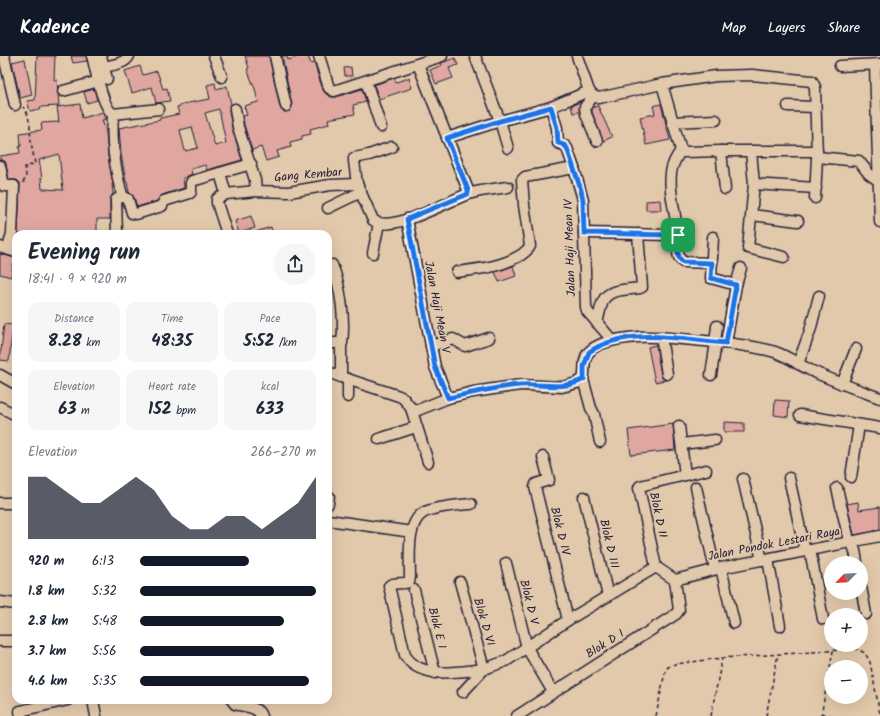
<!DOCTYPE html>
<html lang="en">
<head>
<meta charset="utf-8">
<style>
	:root { --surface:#fff; --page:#f6f6f7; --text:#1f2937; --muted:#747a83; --accent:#111827 }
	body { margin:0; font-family:Kalam,sans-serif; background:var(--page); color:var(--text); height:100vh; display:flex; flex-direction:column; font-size:15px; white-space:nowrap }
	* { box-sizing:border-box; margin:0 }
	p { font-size:13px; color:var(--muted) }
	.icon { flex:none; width:22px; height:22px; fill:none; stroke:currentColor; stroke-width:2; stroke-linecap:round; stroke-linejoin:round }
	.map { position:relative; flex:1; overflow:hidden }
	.details { position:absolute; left:12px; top:174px; width:320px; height:474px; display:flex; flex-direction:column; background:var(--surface); border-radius:12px; box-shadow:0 4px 16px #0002 }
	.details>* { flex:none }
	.needle { width:26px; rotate:246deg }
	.buttons { position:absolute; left:824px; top:500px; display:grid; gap:8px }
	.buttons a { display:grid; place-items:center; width:44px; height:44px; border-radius:50%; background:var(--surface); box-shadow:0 4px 16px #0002; font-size:20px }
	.pin { position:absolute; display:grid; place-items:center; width:34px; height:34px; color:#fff; margin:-17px; border-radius:8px; box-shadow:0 2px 6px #0006 }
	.round { display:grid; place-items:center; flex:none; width:42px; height:42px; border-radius:21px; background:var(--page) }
	.summary { display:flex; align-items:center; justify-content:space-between; height:68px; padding:0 16px }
	h1 { font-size:22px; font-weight:700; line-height:30px }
	.figures { display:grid; grid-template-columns:repeat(3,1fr); gap:6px; height:68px; padding:4px 16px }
	.figures div { display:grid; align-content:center; border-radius:10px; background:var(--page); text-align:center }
	.figures b { font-size:17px; font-weight:700 }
	.figures small { font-size:11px; font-weight:400 }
	.figures p { font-size:11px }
	.chart { height:112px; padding:8px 16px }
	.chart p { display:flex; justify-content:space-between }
	.chart svg { width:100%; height:72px; margin-top:4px; fill:var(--accent); opacity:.7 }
	ul { padding:0 16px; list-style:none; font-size:13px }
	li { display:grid; grid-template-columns:64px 48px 1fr; align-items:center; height:30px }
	li i { height:10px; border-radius:5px; background:var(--accent) }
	header { display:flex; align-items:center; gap:24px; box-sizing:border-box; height:56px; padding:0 20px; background:var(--accent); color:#fff }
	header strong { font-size:19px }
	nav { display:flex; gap:22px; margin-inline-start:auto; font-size:14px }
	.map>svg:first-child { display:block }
	.building { fill:#e0a6a0; stroke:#22223b; fill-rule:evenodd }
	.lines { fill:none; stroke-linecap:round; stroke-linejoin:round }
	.minor-casing { stroke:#22223b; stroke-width:13 }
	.path { stroke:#22223b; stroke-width:1.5; stroke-dasharray:4 3; stroke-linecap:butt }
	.minor { stroke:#e3c9ab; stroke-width:10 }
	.route-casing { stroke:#fff; stroke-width:8 }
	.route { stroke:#1a73e8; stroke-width:5 }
	.labels { text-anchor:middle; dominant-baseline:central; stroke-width:3.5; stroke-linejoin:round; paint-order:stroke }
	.street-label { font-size:12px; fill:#22223b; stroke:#e3c9ab }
</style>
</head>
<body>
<header>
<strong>Kadence</strong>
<nav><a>Map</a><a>Layers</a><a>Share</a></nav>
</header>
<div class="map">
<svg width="880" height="660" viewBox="0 0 880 660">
	<rect width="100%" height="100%" fill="#e3c9ab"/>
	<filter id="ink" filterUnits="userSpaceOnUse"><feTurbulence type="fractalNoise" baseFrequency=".025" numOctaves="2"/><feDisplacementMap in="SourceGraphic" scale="8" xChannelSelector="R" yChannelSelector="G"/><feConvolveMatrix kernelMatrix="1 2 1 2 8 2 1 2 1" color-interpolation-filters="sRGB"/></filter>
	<g filter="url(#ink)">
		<g class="building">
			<path d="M37,0H55L54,24H57L59,50L40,51L41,53L30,55L27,45L35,44Z"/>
			<path d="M71,0H86L87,5L73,7Z"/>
			<path d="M245,0H269L280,51L284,56L290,55L292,49L282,0H287L288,4L300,0H308L311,8L314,7L323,34L326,38L331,41H336L362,33L366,46L353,49L355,58L328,63L329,68L310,73L311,78L302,80V83L290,86L291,91L277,95L279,101L266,105L261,91L252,94L244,69L243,60L247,59L244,50L258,46L255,33L247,13L249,12Z"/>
			<path d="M455,2L458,9L449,12L453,22L436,28L430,14L442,9L441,7Z"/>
			<path d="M25,3L32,39L20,42L12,6Z"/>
			<path d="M140,10L143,19L157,15L163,33L167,32L170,45L156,47L152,31L132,37L125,15Z"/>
			<path d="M351,11L352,20H345L344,12Z"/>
			<path d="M394,22L396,26L409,22L412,32L379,43L374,29Z"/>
			<path d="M215,27L216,33L227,30L231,48L229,54L232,72L242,104L207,114L205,109L191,113L192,118L183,122L184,132L162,139L157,145L137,151L134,141L129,136L127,126H126L121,98L119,72L160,64V62L179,58L177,51L188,47L210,43L207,29ZM219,53L226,87L215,90L205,57ZM192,71L198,92L185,95L180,74Z"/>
			<path d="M94,33L97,44L87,47L84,36Z"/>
			<path d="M580,46L579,56L573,57L571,50Z"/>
			<path d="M80,48L82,62L103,56L106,63L102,64L106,76L108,100L113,128H112L113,138L110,144V163H97V178H18L20,127L17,124H9L6,108L5,105L0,104V100L20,97L19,91L21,90L20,77L42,74L41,67L59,66L57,51ZM59,98L63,134L42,133L41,122H42L39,104Z"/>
			<path d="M661,48L670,84L646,89L640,61L655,58L653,50Z"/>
			<path d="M598,50L612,81L603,85L592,56V52Z"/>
			<path d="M660,144L661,154H646V145Z"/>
			<path d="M251,160L255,172L239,177L235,165Z"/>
			<path d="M271,171L273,178H253L252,177Z"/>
			<path d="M0,198L16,202V209L13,208L11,221L0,218Z"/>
			<path d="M513,210L516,220L499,226L495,216Z"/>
			<path d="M4,268L13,269L9,305L0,304V295H1Z"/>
			<path d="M656,289L661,319L662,322L666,324L655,326L648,291Z"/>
			<path d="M775,344L789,345L788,361L774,359Z"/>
			<path d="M724,366L744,367V376H724Z"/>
			<path d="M673,368L675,394L631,399L628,374Z"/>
			<path d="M858,446L859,454L880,451V474L854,479L847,448Z"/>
		</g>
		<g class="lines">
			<g class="minor-casing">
				<g id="minor">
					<path d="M4,0L15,49"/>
					<path d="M92,0C96,14 102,51 113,58L159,53"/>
					<path d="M101,0L107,23"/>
					<path d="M214,0L222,21"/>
					<path d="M275,0L286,50"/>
					<path d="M319,0L329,32L334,35L442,0"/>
					<path d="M475,0L500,65L508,92"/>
					<path d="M577,0L589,35L593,40L599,42L662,28L716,20L752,19L812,25L815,31L817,101L815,142"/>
					<path d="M418,8L468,134V138"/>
					<path d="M875,9L880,166"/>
					<path d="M840,10L880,8"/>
					<path d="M104,11C112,9 125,8 129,0"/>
					<path d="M366,25L381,71"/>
					<path d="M662,28L681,94"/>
					<path d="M63,35L99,25"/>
					<path d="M593,40L585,51L586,58L597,85"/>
					<path d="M788,50L815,51"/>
					<path d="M551,51L557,72L558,87L564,89L567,92L574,112L583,144L586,251L587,255L612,284"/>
					<path d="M235,53L238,71L255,124L256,135"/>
					<path d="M113,58C111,85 115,113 122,139L121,141L116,144L117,178"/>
					<path d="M672,66L716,64"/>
					<path d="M447,82L500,65L551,51L589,35"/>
					<path d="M681,94C676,102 672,108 671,117C668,141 679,165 678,189C678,195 677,202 683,206L712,207"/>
					<path d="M681,94L685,96L721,95H817"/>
					<path d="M721,95L725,133"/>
					<path d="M751,95L754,128L748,192L784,201"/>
					<path d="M817,101L859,105L869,118L879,125"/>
					<path d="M0,110L4,130H14L12,177L8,193"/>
					<path d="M220,117L226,138"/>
					<path d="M357,128L354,105V102L369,99L392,91"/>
					<path d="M754,128L816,132"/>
					<path d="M122,140L128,143L132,157L136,158L162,150L164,145L190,137L191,136V127L192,125L251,108"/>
					<path d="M328,152L361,136"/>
					<path d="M752,159L798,165"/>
					<path d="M407,163L435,311L448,342"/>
					<path d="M584,177C616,177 647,179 678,179"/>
					<path d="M227,178L217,147V143L226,138L256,135L289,136L330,129L357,128L373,164C390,179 450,144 468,138C481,134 495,133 508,131"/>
					<path d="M713,181L711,222L736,229"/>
					<path d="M0,191L16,196"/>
					<path d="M373,197L379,167"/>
					<path d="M328,210L332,209C341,230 345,265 342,287H328"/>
					<path d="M457,216C480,213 501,211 521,199C525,196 528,194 530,190L524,149L522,124L525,121L574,112"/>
					<path d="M597,267C599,260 600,252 603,245C609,232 628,234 640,232L642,231L638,178"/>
					<path d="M661,281L667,318"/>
					<path d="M715,286L717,270"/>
					<path d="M726,287L736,229L741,212"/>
					<path d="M431,290L453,283L465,290L489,282"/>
					<path d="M798,308L810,275L819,240"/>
					<path d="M328,316L341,321L399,340L403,342L411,352L418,354L448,342L473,336L521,329L562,331L577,327L583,323C586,314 582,305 588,297C597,285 625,282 639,281C657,280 676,283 694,284C720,287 749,288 775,296C787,300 798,308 810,314C833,325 856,333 880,342"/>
					<path d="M0,319L16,328"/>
					<path d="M711,319L716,286"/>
					<path d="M341,321V288"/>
					<path d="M348,323V341"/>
					<path d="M583,323L591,352L594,358L600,386"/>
					<path d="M842,328L856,293"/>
					<path d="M0,351L16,359"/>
					<path d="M411,352L428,406"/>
					<path d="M800,359L880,372"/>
					<path d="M679,370L685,419"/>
					<path d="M379,383L416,371"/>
					<path d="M682,388L715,384"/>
					<path d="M543,401L549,424L536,428L535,431L568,564"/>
					<path d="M851,421L859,369"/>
					<path d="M789,422L805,495"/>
					<path d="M743,423L762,504"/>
					<path d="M696,431L715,513"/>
					<path d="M837,432L849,484C855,489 856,499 857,507"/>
					<path d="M328,439L329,440L328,448"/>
					<path d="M584,441L608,540"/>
					<path d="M0,447H16"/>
					<path d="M328,464L412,476"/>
					<path d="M810,494L823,563"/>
					<path d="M768,503L780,570"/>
					<path d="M506,507L527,592L553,636"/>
					<path d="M656,511L639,432L640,430L706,414"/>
					<path d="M656,511L675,524"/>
					<path d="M721,512L734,567"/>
					<path d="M675,524L721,512L880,480"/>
					<path d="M460,526L484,613C460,615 420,625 405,599L389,530C394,525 403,529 409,526L410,521C410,504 406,467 423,457C432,451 459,449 471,448"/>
					<path d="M861,531L866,558"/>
					<path d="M414,534L435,617"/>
					<path d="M0,546L16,548"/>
					<path d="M0,585H16"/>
					<path d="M463,636L484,613L506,605L568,564L656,511"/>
					<path d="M93,644L96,660"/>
					<path d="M232,644L235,648C244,651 258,650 261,660"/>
					<path d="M21,660L20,655L68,644"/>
					<path d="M517,660L676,558L679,554L675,524"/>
				</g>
			</g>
			<g class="path">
				<path d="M23,127L26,121L25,111L35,108C34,101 32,93 31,86C30,74 31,61 23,51"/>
				<path d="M822,658L835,660"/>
				<path d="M656,660L665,616L668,611L675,608L722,602L857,593L865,597L870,606L880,658"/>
				<path d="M711,660L722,602"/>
				<path d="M766,660L778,598"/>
				<path d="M821,660L833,595"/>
			</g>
			<use href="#minor" class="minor"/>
		</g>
	</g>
	<g class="lines" filter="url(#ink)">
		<g class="route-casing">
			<path id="route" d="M551,51L557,72L558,87L564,89L567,92L581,134L583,144L584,177C616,177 647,179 678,179C678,187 675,201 683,206L712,207L711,222L736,229L726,287C683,284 627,270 589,296L584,310V323C563,335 542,327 520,329C496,331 472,337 448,342L435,311L407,163L468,138V134L447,82L500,65Z"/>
		</g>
		<use href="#route" class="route"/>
	</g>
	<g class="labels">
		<g class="street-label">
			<text transform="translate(308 119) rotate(-5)">Gang Kembar</text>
			<text transform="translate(570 192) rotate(-92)">Jalan Haji Mean IV</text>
			<text transform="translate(437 251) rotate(79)">Jalan Haji Mean V</text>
			<text transform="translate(658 459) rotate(78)">Blok D II</text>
			<text transform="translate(560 475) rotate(76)">Blok D IV</text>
			<text transform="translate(609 488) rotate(77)">Blok D III</text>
			<text transform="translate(774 488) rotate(-11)">Jalan Pondok Lestari Raya</text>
			<text transform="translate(529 546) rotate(76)">Blok D V</text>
			<text transform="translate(484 566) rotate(74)">Blok D VI</text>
			<text transform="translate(437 572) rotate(76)">Blok E I</text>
			<text transform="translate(605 588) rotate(-32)">Blok D I</text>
		</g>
	</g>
</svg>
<div class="buttons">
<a><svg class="needle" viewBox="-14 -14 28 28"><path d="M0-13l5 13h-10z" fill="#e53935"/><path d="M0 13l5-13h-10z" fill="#747a83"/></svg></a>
<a>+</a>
<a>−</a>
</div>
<div class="pin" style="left:678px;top:179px;background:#1e9e55"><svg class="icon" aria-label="arrive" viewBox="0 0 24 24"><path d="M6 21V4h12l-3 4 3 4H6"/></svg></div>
<section class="details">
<div class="summary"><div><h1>Evening run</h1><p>18:41 · 9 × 920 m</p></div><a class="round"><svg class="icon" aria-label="share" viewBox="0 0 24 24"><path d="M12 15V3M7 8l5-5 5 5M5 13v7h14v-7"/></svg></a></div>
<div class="figures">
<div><p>Distance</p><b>8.28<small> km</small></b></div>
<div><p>Time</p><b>48:35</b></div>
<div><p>Pace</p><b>5:52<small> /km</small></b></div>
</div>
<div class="figures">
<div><p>Elevation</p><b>63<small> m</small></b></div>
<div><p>Heart rate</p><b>152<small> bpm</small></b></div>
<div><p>kcal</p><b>633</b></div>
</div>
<div class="chart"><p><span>Elevation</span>266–270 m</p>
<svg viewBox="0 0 160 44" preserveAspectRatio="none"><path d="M0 44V6L10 6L20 14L30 22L40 22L50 14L60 6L70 14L80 30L90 38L100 38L110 30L120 30L130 38L140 30L150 22L160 6V44z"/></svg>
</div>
<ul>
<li><b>920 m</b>6:13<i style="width:62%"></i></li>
<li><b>1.8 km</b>5:32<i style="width:100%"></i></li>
<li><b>2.8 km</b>5:48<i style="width:82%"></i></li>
<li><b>3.7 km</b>5:56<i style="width:76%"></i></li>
<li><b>4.6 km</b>5:35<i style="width:96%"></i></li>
</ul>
</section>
</div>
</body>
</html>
